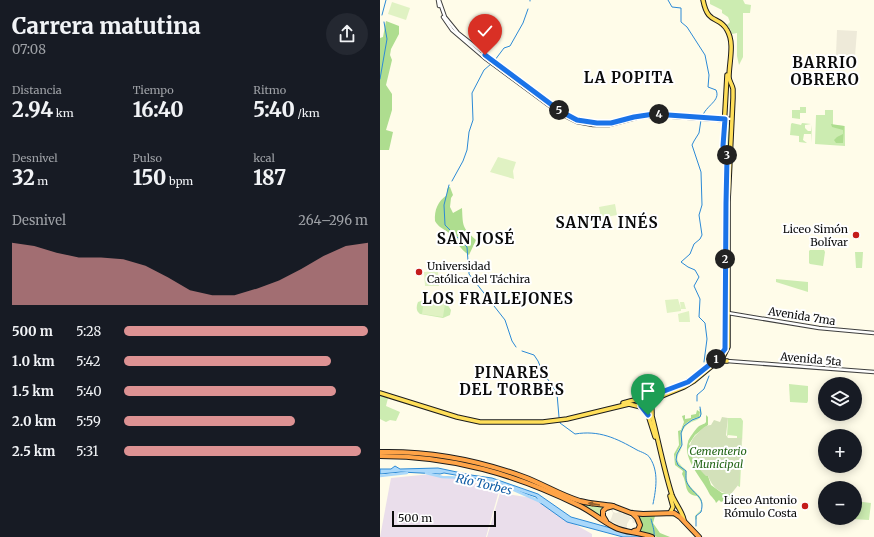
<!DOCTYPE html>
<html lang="es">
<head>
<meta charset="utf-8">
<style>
	:root { --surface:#171b24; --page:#242831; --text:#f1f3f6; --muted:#9ea1a6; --accent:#dd9293 }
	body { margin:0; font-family:Merriweather,serif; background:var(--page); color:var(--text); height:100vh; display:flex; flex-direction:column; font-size:15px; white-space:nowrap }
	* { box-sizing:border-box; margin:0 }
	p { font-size:13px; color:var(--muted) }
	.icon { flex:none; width:22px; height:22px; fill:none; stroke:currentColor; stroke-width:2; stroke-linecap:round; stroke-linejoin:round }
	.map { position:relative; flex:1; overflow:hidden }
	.drawer { display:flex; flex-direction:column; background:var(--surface); width:380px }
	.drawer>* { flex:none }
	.fabs { position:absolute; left:438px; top:377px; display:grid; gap:8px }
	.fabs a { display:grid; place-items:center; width:44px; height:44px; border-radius:50%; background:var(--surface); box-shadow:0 2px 10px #0003; font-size:20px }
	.scale { position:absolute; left:12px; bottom:10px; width:104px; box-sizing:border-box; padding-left:4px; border:2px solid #0b0b0b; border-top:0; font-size:11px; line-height:14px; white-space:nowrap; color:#0b0b0b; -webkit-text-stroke:3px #fff; paint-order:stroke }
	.pin { position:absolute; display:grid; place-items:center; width:34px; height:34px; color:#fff; margin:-41px -17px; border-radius:50% 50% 50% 0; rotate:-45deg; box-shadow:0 0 4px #0007 }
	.pin .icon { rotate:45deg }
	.km { position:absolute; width:20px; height:20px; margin:-10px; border-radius:50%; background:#222; color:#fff; font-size:11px; line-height:20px; text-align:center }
	.round { display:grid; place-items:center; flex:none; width:42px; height:42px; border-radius:21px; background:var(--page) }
	.headline { display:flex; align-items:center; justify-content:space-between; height:68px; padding:0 12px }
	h1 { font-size:22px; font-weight:800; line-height:30px }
	.metrics { display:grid; grid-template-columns:repeat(3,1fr); gap:6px; height:68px; padding:4px 12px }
	.metrics div { display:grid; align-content:center }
	.metrics b { font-size:20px; font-weight:800 }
	.metrics small { font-size:11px; font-weight:400 }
	.metrics p { font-size:11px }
	.chart { height:112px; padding:8px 12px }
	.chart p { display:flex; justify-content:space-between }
	.chart svg { width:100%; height:72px; margin-top:4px; fill:var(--accent); opacity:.7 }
	ul { padding:0 12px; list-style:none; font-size:13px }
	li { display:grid; grid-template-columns:64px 48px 1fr; align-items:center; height:30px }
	li i { height:10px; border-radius:5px; background:var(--accent) }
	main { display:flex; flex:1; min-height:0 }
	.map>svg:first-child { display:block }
	.industrial { fill:#eadeeb }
	.green { fill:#ccecb1 }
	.forest { fill:#aedd8f }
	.cemetery { fill:#d3e1ba }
	.pitch { fill:#e0f2c3 }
	.plaza { fill:#eeead9 }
	.water { fill:#aad8fa; stroke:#2c8ad6 }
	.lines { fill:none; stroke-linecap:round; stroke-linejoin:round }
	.stream { stroke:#2c8ad6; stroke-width:1 }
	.river { stroke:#aad8fa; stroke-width:2.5 }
	.minor-casing { stroke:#3e3e3e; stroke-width:4.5 }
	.major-casing { stroke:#1c1c1c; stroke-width:5.5 }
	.highway-casing { stroke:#1c1c1c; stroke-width:6 }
	.minor { stroke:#fff; stroke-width:2.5 }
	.major { stroke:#ffdf59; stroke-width:3.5 }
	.highway { stroke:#ffa448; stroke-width:4 }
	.oneway { fill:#915f2d }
	.route-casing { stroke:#fff; stroke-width:8 }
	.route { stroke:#1a73e8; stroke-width:5 }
	.poi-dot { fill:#c41b1b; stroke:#fff; stroke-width:1.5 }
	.labels { text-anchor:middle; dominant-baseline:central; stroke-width:4; stroke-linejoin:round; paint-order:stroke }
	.poi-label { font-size:11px; fill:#0b0b0b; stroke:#fff; text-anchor:end }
	.street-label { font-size:11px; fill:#0b0b0b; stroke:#fff }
	.park-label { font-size:11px; font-style:italic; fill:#246618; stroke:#fff }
	.water-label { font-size:12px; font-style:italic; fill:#0d5ba4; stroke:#fff }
	.district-label { font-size:15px; font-weight:bold; letter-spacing:1px; fill:#0b0b0b; stroke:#fff }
</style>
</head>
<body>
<main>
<section class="drawer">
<div class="headline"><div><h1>Carrera matutina</h1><p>07:08</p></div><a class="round"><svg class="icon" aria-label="share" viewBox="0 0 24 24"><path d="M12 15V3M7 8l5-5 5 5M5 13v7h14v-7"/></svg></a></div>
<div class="metrics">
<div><p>Distancia</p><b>2.94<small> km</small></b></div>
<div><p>Tiempo</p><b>16:40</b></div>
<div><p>Ritmo</p><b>5:40<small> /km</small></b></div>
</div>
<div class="metrics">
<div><p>Desnivel</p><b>32<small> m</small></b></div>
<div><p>Pulso</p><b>150<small> bpm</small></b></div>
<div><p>kcal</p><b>187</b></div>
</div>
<div class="chart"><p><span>Desnivel</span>264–296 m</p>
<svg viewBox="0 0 160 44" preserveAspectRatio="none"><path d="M0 44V6L10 8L20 12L30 15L40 15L50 16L60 20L70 27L80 35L90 38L100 38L110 34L120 29L130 22L140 14L150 8L160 6V44z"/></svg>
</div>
<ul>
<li><b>500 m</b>5:28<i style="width:100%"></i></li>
<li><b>1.0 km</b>5:42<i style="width:85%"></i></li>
<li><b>1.5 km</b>5:40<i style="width:87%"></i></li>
<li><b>2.0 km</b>5:59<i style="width:70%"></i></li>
<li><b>2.5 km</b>5:31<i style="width:97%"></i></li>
</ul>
</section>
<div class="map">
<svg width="494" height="537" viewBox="0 0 494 537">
	<rect width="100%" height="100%" fill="#fffce9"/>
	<g class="industrial">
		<path d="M51,474L83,479L119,491L106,537H0L11,478Z"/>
		<path d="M120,493L153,498L182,517L212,534V537H107Z"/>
	</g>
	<g class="green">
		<path d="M330,0H363L365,4L371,5L370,13H363V57L359,65L357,56V33L352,34L350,29L347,25L350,22L348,17L342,13V10L330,4Z"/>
		<path d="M420,107H426V113H420V119L412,118V110H420Z"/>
		<path d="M445,110H453V125L465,126V146L435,144L436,115H445Z"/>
		<path d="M348,121H350L348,160V153L345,146L346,122Z"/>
		<path d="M412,123L421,125L422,123L431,124L425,125V128L428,131H431L432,125L431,143V134H424L423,140L427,143L419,142V136L410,135L411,124Z"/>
		<path d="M430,250H444L445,252L443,266L430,264L429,263V251Z"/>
		<path d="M475,252H483L482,268H476Z"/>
		<path d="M396,279L428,282V292L396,282Z"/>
		<path d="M44,300L67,304L71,310L70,315L63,318L40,314C36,311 36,307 38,302Z"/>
		<path d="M409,384L428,386V401L427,403L410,402Z"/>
		<path d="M0,395L8,398L6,406L20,412L16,421L10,420L6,422L0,419Z"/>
		<path d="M319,409H321C324,423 312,418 305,427C300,432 303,438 302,445C302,452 293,457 300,464C302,467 304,468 307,471C307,477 306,481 310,486C317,495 326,497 321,512L317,515V519L315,520V516C316,514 318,513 320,511C327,503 312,492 309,487C305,482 305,477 305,471L298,466L295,460L296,454L301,446L300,433L303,426L312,419L319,417L320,414Z"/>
		<path d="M348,418H361L363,421L360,487L358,486L362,439L357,438V436L348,435L347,437Z"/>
		<path d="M171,491L226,507L221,511L222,518Z"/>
		<path d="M475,501L491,503L489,520L472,519L475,518Z"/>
	</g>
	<g class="forest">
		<path d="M6,21L19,26V34L11,49L10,55L12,60L6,85L12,94V110L6,130L13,132L9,150H0V38L3,37Z"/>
		<path d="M451,124L464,126L463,143H456L454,140L457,137L463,134V130L452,127Z"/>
		<path d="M69,187H70L73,195L71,198L70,207L73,213L82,208C83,227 82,227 96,240L89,255C80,249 76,241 69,233C64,229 58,227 55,221C54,210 58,201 67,195V189Z"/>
		<path d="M317,410L320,412L319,417L312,419L304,425L300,433L301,445L296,454L295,460L298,465L305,471C305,486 310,486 318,496C303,495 308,484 302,474L303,471L295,465L294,454L299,445L298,431L301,430L304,422L302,416L305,415V419L311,418V415L316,414Z"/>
		<path d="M326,415L328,417V425L315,435L309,444L328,476L331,485L342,493L351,494L350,498L341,502L339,500L336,503C335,499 331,497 329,493C323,479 302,459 308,442C308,439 316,429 318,427C321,424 324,425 326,422Z"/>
		<path d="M294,515V517L292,516H275L273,523L280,533L290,537H277L259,530L262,524L257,516Z"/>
	</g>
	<path class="cemetery" d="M342,417L348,418L346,435L348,438H362L359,484L351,494C339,493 333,488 328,476H326C314,464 301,447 318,433C322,429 325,425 331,425L334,420L340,422Z"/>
	<g class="pitch">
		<path d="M12,2L30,8L26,20L8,14Z"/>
		<path d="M118,157L136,162L133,171L134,179L110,172Z"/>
		<path d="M235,204L237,215L221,218L219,207Z"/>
		<path d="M58,271L59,286H45L44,272Z"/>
		<path d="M298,299L301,309L300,302H304L306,309H301V311L287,313L285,300Z"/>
		<path d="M44,300L65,304L63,317L42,314Z"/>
		<path d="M309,311L310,322H299L298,314Z"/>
	</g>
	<g class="plaza">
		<path d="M457,30L477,31L475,56L456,55Z"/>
		<path d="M230,508H233V512L236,513L239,512V509L242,514L246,512L247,515L255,520H257V522L253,523L252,519H250L247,524V529L242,526L237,527V524L233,522L230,524L228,522L231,519L233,513Z"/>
	</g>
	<path class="water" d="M15,466L20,469L58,468L91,475L112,478L158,494L191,517L263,537H243L187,522L159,502L156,497L103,480L64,473L60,474L21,472L0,474V469H11Z"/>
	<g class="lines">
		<g class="stream">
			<path d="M288,0L292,7L301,8V22L307,27L325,55L329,75L328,87L336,90C341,101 326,105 322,117"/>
			<path d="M150,1V0"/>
			<path d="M2,15L6,0"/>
			<path d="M115,60L124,48L130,46L143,23L148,9"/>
			<path d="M0,79L7,39L4,22"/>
			<path d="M321,120L319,133L314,141L312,145L321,172L322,205L319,215L322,235L320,239L314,244L310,254L301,262L308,267L315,270L319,277L314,286L320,299L319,317L325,323L327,339L324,362"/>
			<path d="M72,181L83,161L87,150L89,132L93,120L92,93L104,70L111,64"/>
			<path d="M69,185L64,205L65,225L87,247L88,261"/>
			<path d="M89,266V274L125,320L132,341L136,347"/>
			<path d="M142,351L154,355L158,361L163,373L172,385L177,394L179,417"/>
			<path d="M317,401V395L324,389L329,376"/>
			<path d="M180,421V423L195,434C219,430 236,438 257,450C261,452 268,454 270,458C279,472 276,489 273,504"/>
			<path d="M271,519C272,524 275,531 274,536"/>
			<path d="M316,526V516L321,512C325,497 316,496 309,486C305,481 306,477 306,471L298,465L296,460L297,454L302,445L301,433L304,426L312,420L320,417L321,414L320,407"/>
		</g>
		<g class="river">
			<path d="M46,473L62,477L86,478L124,487"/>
			<path d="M0,476L27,473"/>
			<path d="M134,490L161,502"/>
		</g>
		<g class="minor-casing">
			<g id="minor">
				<path d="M58,0L59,6"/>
				<path d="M59,0L65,17L78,33L138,80L180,111L193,118L208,122L224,123L235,122L260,115L275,114L352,119"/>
				<path d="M63,17L72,30L106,59L171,107L183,115L197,122L213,125H229L260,117L280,116L340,120L344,119"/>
				<path d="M348,313L439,328L494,333"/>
				<path d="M347,361L494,372"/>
			</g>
		</g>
		<g class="major-casing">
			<g id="major">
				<path d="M347,75L343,146L347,156V168"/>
				<path d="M345,244L346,197"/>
				<path d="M345,281V318"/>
				<path d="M339,361H347"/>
				<path d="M332,363L341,355L345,349"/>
				<path d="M0,393L77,417L100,422H163L187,419L249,404L261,407L272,406L282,396L304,387L314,381L343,357L348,347V202L353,98C353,95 353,92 353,89C352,84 349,81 349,77C349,62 355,43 347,30C339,15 328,26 323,0"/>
				<path d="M265,398C273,402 272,408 272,416C279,443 284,470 292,495C295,503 304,514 304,521"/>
				<path d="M243,403C268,396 296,392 317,375"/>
				<path d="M262,407L268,415L275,437"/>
				<path d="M290,513L293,507L290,496"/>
			</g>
		</g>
		<g class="highway-casing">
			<g id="highway">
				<path d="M0,452C49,451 98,460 144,477C163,484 180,495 200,501C211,504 222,504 233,506"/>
				<path d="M0,456C73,456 135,474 200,506C212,512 222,521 234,527C245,533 260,532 272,537"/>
				<path d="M252,513L257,518L260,525L258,530L254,531"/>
				<path d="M226,521L223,516V511L226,508L233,506L251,513L263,514L294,513L300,517L319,537"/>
			</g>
		</g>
		<use href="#minor" class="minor"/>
		<use href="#major" class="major"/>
		<use href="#highway" class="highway"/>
	</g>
	<defs><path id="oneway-solid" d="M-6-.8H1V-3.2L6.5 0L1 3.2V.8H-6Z"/></defs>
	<use class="oneway" href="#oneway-solid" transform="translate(214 504) rotate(-171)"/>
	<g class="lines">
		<g class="route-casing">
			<path id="route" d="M105,55L180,111L197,120L217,123H231L254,117L274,114L345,119L343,146L347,159L346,203L345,349L338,358L308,382L263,399L261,406L268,415"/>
		</g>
		<use href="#route" class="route"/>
	</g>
	<g class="poi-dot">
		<circle cx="476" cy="235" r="4"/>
		<circle cx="39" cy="272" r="4"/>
		<circle cx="425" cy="506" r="4"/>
	</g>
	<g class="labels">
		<g class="poi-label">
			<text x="468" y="229">Liceo Simón<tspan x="468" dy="13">Bolívar</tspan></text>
			<text x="47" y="266" text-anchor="start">Universidad<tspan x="47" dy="13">Católica del Táchira</tspan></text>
			<text x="417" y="500">Liceo Antonio<tspan x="417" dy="13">Rómulo Costa</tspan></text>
		</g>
		<g class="street-label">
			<text transform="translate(422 316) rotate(9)">Avenida 7ma</text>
			<text transform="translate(431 359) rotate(5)">Avenida 5ta</text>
		</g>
		<g class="park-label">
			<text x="338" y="451">Cementerio<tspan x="338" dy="13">Municipal</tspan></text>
		</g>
		<g class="water-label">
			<text transform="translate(104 484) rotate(13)">Río Torbes</text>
		</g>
		<g class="district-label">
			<text x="445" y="62">BARRIO<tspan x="445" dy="17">OBRERO</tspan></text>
			<text x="249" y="77">LA POPITA</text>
			<text x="227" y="222">SANTA INÉS</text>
			<text x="96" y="238">SAN JOSÉ</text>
			<text x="118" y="298">LOS FRAILEJONES</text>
			<text x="132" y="372">PINARES<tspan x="132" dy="17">DEL TORBES</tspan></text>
		</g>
	</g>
</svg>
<div class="fabs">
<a><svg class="icon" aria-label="layers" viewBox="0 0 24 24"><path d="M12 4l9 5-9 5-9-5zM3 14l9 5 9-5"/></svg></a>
<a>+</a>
<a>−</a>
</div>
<div class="scale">500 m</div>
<div class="pin" style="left:268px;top:415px;background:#1e9e55"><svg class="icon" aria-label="arrive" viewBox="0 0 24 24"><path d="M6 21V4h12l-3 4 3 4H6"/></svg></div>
<div class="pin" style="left:105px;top:55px;background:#d93025"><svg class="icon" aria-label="check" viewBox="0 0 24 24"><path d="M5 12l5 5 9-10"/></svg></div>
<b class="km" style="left:336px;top:359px">1</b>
<b class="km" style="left:345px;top:259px">2</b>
<b class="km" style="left:347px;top:155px">3</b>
<b class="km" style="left:279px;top:114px">4</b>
<b class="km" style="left:179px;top:110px">5</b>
</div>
</main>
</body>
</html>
